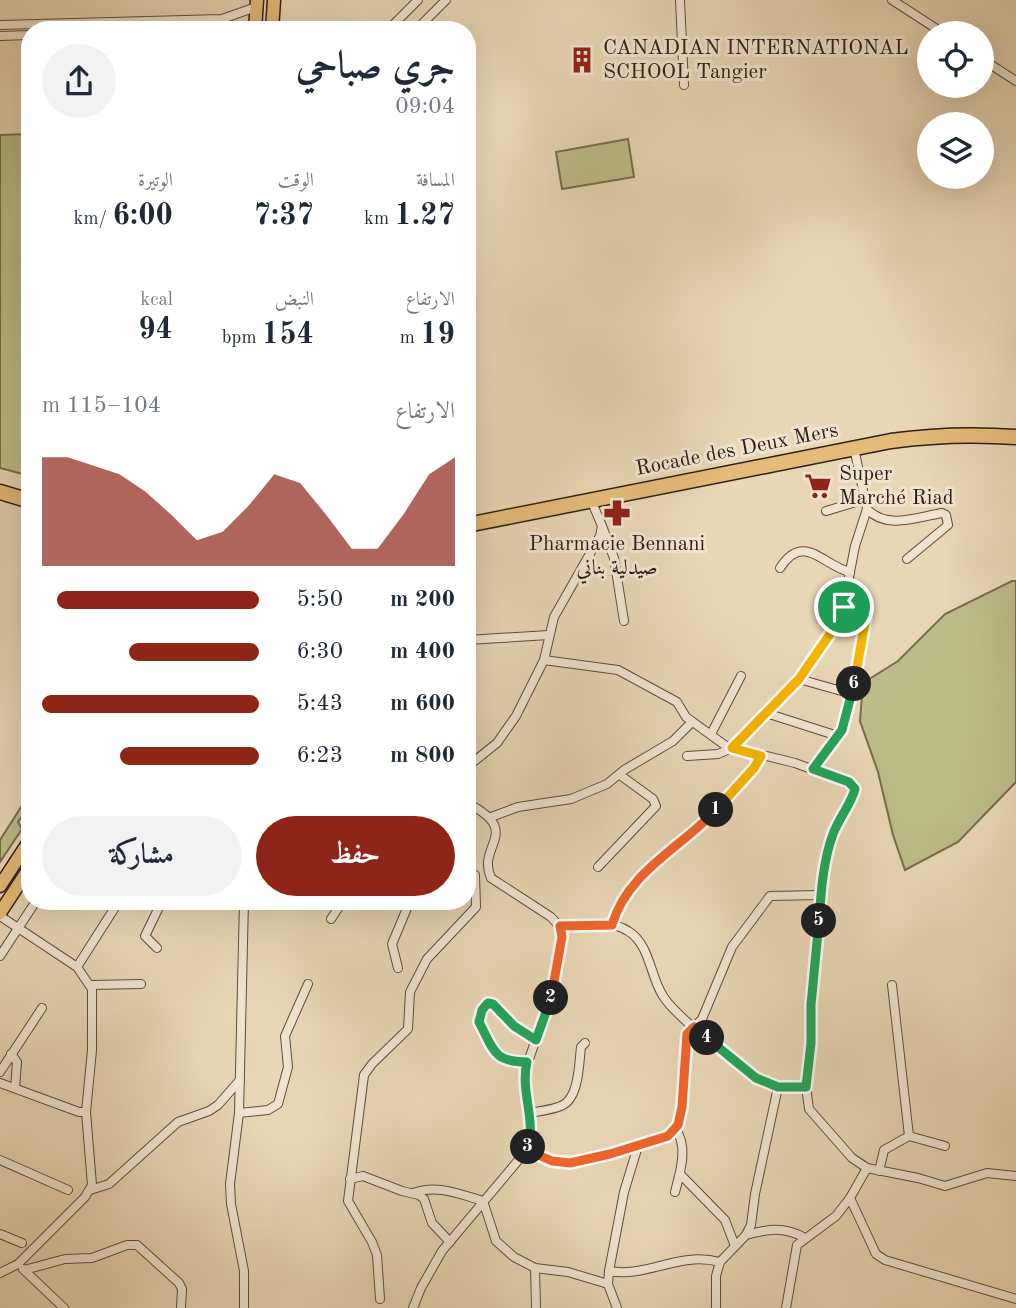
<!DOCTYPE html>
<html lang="ar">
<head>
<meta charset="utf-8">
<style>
	:root { --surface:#fff; --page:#f2f2f3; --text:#1f2937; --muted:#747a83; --accent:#8f2418 }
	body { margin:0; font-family:"Old Standard TT",Amiri,serif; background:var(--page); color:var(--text); direction:rtl; height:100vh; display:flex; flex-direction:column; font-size:26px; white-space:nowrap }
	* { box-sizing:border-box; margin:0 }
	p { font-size:23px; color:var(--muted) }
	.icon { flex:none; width:38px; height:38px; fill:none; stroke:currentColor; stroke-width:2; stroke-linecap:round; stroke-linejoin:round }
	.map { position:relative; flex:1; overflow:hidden; direction:ltr }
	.drawer { position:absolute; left:21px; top:21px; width:455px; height:889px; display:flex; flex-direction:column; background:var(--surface); border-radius:28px; box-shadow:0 7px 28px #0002; direction:rtl }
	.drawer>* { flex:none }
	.fabs { position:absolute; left:917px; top:21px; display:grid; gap:14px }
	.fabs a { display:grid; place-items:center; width:77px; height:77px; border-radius:50%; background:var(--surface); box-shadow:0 7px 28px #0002; font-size:35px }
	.pin { position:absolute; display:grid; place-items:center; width:60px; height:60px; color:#fff; margin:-30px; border:4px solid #fff; border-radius:50%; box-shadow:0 2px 7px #0007 }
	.km { position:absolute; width:35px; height:35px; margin:-18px; border-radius:50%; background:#222; color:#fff; font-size:19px; line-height:35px; text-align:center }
	.round { display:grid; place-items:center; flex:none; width:74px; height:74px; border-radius:37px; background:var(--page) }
	.overview { display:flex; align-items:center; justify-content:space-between; height:119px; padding:0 21px }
	h1 { font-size:38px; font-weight:700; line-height:52px }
	.metrics { display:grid; grid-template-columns:repeat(3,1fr); gap:10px; height:119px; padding:7px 21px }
	.metrics div { display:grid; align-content:center }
	.metrics b { font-size:30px; font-weight:700 }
	.metrics small { font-size:19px; font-weight:400 }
	.metrics p { font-size:19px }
	.chart { height:196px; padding:14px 21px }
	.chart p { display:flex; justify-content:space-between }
	.chart svg { width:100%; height:126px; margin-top:7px; fill:var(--accent); opacity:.7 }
	.primary-button { display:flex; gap:14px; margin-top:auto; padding:14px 21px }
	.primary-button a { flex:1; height:80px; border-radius:42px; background:var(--accent); color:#fff; font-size:28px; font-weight:700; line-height:80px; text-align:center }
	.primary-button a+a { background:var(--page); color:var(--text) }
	ul { padding:0 21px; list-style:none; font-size:23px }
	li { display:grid; grid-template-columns:112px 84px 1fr; align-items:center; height:52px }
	li i { height:18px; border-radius:9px; background:var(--accent) }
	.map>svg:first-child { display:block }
	.green { fill:#bcbc8a; stroke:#746e4f; stroke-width:2 }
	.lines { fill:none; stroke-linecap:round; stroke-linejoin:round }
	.minor-casing { stroke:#5c4e3c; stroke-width:10 }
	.primary-casing { stroke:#2d2014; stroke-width:15 }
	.trunk-casing { stroke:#2d2014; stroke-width:17 }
	.minor { stroke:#f1e4cf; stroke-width:8 }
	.primary { stroke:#e4bb7a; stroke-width:12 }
	.trunk { stroke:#e4bb7a; stroke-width:14 }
	.split-1-casing { stroke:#fff; stroke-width:14 }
	.split-2-casing { stroke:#fff; stroke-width:14 }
	.split-3-casing { stroke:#fff; stroke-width:14 }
	.split-4-casing { stroke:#fff; stroke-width:14 }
	.split-5-casing { stroke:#fff; stroke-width:14 }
	.split-6-casing { stroke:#fff; stroke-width:14 }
	.split-7-casing { stroke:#fff; stroke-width:14 }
	.split-1 { stroke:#f5b400; stroke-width:9 }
	.split-2 { stroke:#f0652b; stroke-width:9 }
	.split-3 { stroke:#22a559; stroke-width:9 }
	.split-4 { stroke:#f0652b; stroke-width:9 }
	.split-5 { stroke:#22a559; stroke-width:9 }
	.split-6 { stroke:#22a559; stroke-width:9 }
	.split-7 { stroke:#f5b400; stroke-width:9 }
	.labels { text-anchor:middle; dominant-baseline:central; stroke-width:6; stroke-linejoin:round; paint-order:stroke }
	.poi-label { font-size:21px; fill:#2d2014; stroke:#f1e4cf; text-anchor:start }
	.street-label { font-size:21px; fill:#2d2014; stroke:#f1e4cf }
</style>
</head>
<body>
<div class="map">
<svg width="1016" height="1308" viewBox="0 0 1016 1308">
	<rect width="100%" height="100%" fill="#e9d6b5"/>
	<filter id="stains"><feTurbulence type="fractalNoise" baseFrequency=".00286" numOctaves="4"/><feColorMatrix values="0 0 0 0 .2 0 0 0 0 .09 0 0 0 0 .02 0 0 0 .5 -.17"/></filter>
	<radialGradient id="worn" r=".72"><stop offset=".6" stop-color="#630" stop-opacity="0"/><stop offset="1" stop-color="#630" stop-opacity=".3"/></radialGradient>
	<g class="green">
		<path d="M30,134V476L0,468V135Z"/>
		<path d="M628,139L634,177L562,189L556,152Z"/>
		<path d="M1012,581H1016V782L958,842L905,870L893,835L878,772L860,721L863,683L898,661L945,614Z"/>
		<path d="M30,793V805L18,822L22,829L0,862V840Z"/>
	</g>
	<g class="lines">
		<g class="minor-casing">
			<g id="minor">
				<path d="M680,0L684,85"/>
				<path d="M892,0L943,33"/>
				<path d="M0,25L222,19L256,7"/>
				<path d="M388,30L418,0"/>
				<path d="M416,30L446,0"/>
				<path d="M0,36L30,35"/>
				<path d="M982,59L1016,81"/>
				<path d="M867,509C887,530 917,517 942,513L946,515L948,525L907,559"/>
				<path d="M826,511L866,499"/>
				<path d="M602,526L614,558L624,621"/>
				<path d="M780,568C804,531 823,566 850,572"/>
				<path d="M467,640L549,635"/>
				<path d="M544,660L618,670L677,702L686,717L726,746L795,763L852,784L854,792L834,831L823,877L811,1005V1043L806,1087L809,1109L852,1158L867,1168L918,1178L945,1186L987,1173L1016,1176"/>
				<path d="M799,679L852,694"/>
				<path d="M766,713L838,736"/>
				<path d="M711,734L741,676"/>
				<path d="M687,756L718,754L732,748L799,679L841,618L855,546L867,509L854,448"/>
				<path d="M467,767L497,743L516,716L544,660L554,617L600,536L602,526L591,500"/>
				<path d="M813,769L842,730L852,694L867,622L864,615L844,607"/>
				<path d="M491,817L518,807L571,799L607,784L624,770L673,741L692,722"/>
				<path d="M598,867L656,806L653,799L620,775"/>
				<path d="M168,901L174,905"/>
				<path d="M244,901L239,1113L230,1184L231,1204L244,1271V1308"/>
				<path d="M0,916L77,967L92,989V1050L86,1112L92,1185L85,1197L18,1264L0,1273"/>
				<path d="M331,919L343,901"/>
				<path d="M612,925C623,886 651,867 680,843C710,819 742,789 761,756"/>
				<path d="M560,927C583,926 608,918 628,931C650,944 650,976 663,996C673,1013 746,1075 764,1082C778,1088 792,1087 806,1087"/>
				<path d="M157,948L145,936L162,901"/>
				<path d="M0,956L36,901"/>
				<path d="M77,967L119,901"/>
				<path d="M398,968L392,944L410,901"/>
				<path d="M91,985L141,984"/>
				<path d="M892,985L909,1136"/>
				<path d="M11,1054L17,1062L15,1088"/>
				<path d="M527,1062C493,1062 494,1050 479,1022L482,1010L488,1003L493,1004L515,1026L535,1040"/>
				<path d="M0,1072L42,1008"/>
				<path d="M0,1083L79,1112H86"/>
				<path d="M239,1113L268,1110L278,1104L288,1067L285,1036L308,984"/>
				<path d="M529,1113C540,1111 553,1110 563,1105C579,1097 579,1063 581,1047L585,1043"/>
				<path d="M527,1150L552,1161L570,1163L663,1139L678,1125L685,1086L687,1034L702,1019L732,947L770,896L821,895"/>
				<path d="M0,1160L68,1190"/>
				<path d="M879,1171L884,1150L909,1136L945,1146"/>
				<path d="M680,1174L725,1220L735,1246"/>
				<path d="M350,1179L363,1176L402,1191L419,1195L424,1199L432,1223L450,1242"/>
				<path d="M90,1190L109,1184L178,1122L209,1111L218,1105L240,1080"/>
				<path d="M675,1192C680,1173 689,1145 675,1129"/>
				<path d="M413,1193C437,1184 459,1194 483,1201L496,1241L514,1257L535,1268L568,1272L608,1284"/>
				<path d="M850,1198L876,1254L885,1260L1016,1299"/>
				<path d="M0,1234L22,1243"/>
				<path d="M746,1235C768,1229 784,1226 805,1238"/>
				<path d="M535,1268L536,1308"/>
				<path d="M23,1269L64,1308"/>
				<path d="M24,1270L65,1259L92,1258L127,1245H137L179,1283L182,1289L181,1308"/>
				<path d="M609,1271C648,1278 678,1251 720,1262"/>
				<path d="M380,1299L377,1255L372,1242L348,1201L364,1075L372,1064L408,1029L410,992L427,959L476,907L475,875"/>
				<path d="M413,1308L421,1288L442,1251L527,1150L530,1134L525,1071L553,989L562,933L560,927L551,917L491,878C476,845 524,832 467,803"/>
				<path d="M617,1308L608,1284L609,1271L624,1192L638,1146"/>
				<path d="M716,1308V1276L720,1262L746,1235L751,1225L755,1194L778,1087"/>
				<path d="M786,1308L797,1245L836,1216L850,1198L867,1168"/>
			</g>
		</g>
		<g class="primary-casing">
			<g id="primary">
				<path d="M255,30L257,0"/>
				<path d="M272,30L274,0"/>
				<path d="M0,886L30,840"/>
				<path d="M0,913L30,867"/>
			</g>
		</g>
		<g class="trunk-casing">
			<g id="trunk">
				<path d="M0,492L30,501"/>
				<path d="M467,525L891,441C933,435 974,434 1016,437"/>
			</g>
		</g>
		<use href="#minor" class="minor"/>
		<use href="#primary" class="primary"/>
		<use href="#trunk" class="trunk"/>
	</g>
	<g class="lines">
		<g class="split-1-casing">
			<path id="split-1" d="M716,810L754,768L761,756L732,748L799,679L841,618L844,607"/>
		</g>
		<g class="split-2-casing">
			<path id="split-2" d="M551,998L562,937L560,926L612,925C628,871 681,848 716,810"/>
		</g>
		<g class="split-3-casing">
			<path id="split-3" d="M528,1147C536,1119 520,1090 527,1062C493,1062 494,1050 479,1022L482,1010L488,1003L493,1004L514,1026L536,1040L551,998"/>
		</g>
		<g class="split-4-casing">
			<path id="split-4" d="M528,1147L527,1150L552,1161L570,1163L610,1154L668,1136L678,1125L682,1107L687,1034L694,1027L707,1038"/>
		</g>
		<g class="split-5-casing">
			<path id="split-5" d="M707,1038L756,1078L778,1087H806L811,1043V1005L819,921"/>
		</g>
		<g class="split-6-casing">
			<path id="split-6" d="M819,921C821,892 823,861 833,834C839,818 851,804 855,789L849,782L813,769L842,730L854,684"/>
		</g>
		<g class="split-7-casing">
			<path id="split-7" d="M844,607L866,617L854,684"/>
		</g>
		<use href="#split-1" class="split-1"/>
		<use href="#split-2" class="split-2"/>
		<use href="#split-3" class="split-3"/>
		<use href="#split-4" class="split-4"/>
		<use href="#split-5" class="split-5"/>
		<use href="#split-6" class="split-6"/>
		<use href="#split-7" class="split-7"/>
	</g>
	<defs>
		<g id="building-bare" transform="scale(2.1)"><path d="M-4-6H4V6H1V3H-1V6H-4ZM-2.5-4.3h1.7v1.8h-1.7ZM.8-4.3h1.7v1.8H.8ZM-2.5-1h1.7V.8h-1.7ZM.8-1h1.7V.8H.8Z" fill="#8f2418" stroke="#f1e4cf" stroke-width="2.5" paint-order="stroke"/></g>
		<g id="supermarket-bare" transform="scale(2.1)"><path d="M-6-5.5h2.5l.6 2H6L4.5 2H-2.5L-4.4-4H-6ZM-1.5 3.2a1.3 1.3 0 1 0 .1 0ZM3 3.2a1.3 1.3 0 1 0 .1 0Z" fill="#8f2418" stroke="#f1e4cf" stroke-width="2.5" paint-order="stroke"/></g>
		<g id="pharmacy-bare" transform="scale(2.1)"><path d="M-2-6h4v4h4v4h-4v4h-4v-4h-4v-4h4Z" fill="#8f2418" stroke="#f1e4cf" stroke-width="2.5" paint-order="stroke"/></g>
	</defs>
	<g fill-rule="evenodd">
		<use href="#building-bare" x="582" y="60"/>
		<use href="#supermarket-bare" x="818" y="486"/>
		<use href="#pharmacy-bare" x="617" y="513"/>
	</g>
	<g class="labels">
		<g class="poi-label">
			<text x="603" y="48">CANADIAN INTERNATIONAL<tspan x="603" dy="24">SCHOOL Tangier</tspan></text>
			<text x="839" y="474">Super<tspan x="839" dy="24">Marché Riad</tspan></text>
			<text x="617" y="544" text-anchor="middle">Pharmacie Bennani<tspan x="617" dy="24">صيدلية بناني</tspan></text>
		</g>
		<g class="street-label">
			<text transform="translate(737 450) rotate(-11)">Rocade des Deux Mers</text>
		</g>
	</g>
	<rect width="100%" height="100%" filter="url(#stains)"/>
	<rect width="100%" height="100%" fill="url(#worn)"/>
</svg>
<div class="fabs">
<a><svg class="icon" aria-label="locate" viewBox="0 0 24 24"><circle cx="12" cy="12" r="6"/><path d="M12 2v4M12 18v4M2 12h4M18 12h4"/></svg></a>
<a><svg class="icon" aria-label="layers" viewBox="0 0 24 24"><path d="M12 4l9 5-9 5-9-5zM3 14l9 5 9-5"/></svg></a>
</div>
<div class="pin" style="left:844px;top:607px;background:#1e9e55"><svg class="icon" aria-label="arrive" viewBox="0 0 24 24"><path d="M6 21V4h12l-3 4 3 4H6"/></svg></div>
<b class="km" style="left:716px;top:810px">1</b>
<b class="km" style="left:551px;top:998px">2</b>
<b class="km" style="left:528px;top:1147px">3</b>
<b class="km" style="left:707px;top:1038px">4</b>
<b class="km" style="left:819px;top:921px">5</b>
<b class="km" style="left:854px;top:684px">6</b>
<section class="drawer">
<div class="overview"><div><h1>جري صباحي</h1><p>09:04</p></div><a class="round"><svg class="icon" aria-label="share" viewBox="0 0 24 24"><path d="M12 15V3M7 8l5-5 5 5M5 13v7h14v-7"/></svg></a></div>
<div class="metrics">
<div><p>المسافة</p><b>1.27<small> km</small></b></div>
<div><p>الوقت</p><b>7:37</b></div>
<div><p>الوتيرة</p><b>6:00<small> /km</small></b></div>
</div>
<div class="metrics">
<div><p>الارتفاع</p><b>19<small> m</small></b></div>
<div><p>النبض</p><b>154<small> bpm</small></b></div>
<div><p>kcal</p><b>94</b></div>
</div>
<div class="chart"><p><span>الارتفاع</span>104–115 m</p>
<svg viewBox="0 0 160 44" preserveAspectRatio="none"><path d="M0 44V6L10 6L20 9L30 12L40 18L50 26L60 35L70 32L80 23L90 12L100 15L110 26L120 38L130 38L140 26L150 12L160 6V44z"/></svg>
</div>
<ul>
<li><b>200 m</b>5:50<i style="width:93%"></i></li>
<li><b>400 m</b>6:30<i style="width:60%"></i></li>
<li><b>600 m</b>5:43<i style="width:100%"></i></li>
<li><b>800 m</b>6:23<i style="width:64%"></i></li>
</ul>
<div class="primary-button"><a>حفظ</a><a>مشاركة</a></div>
</section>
</div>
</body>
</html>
